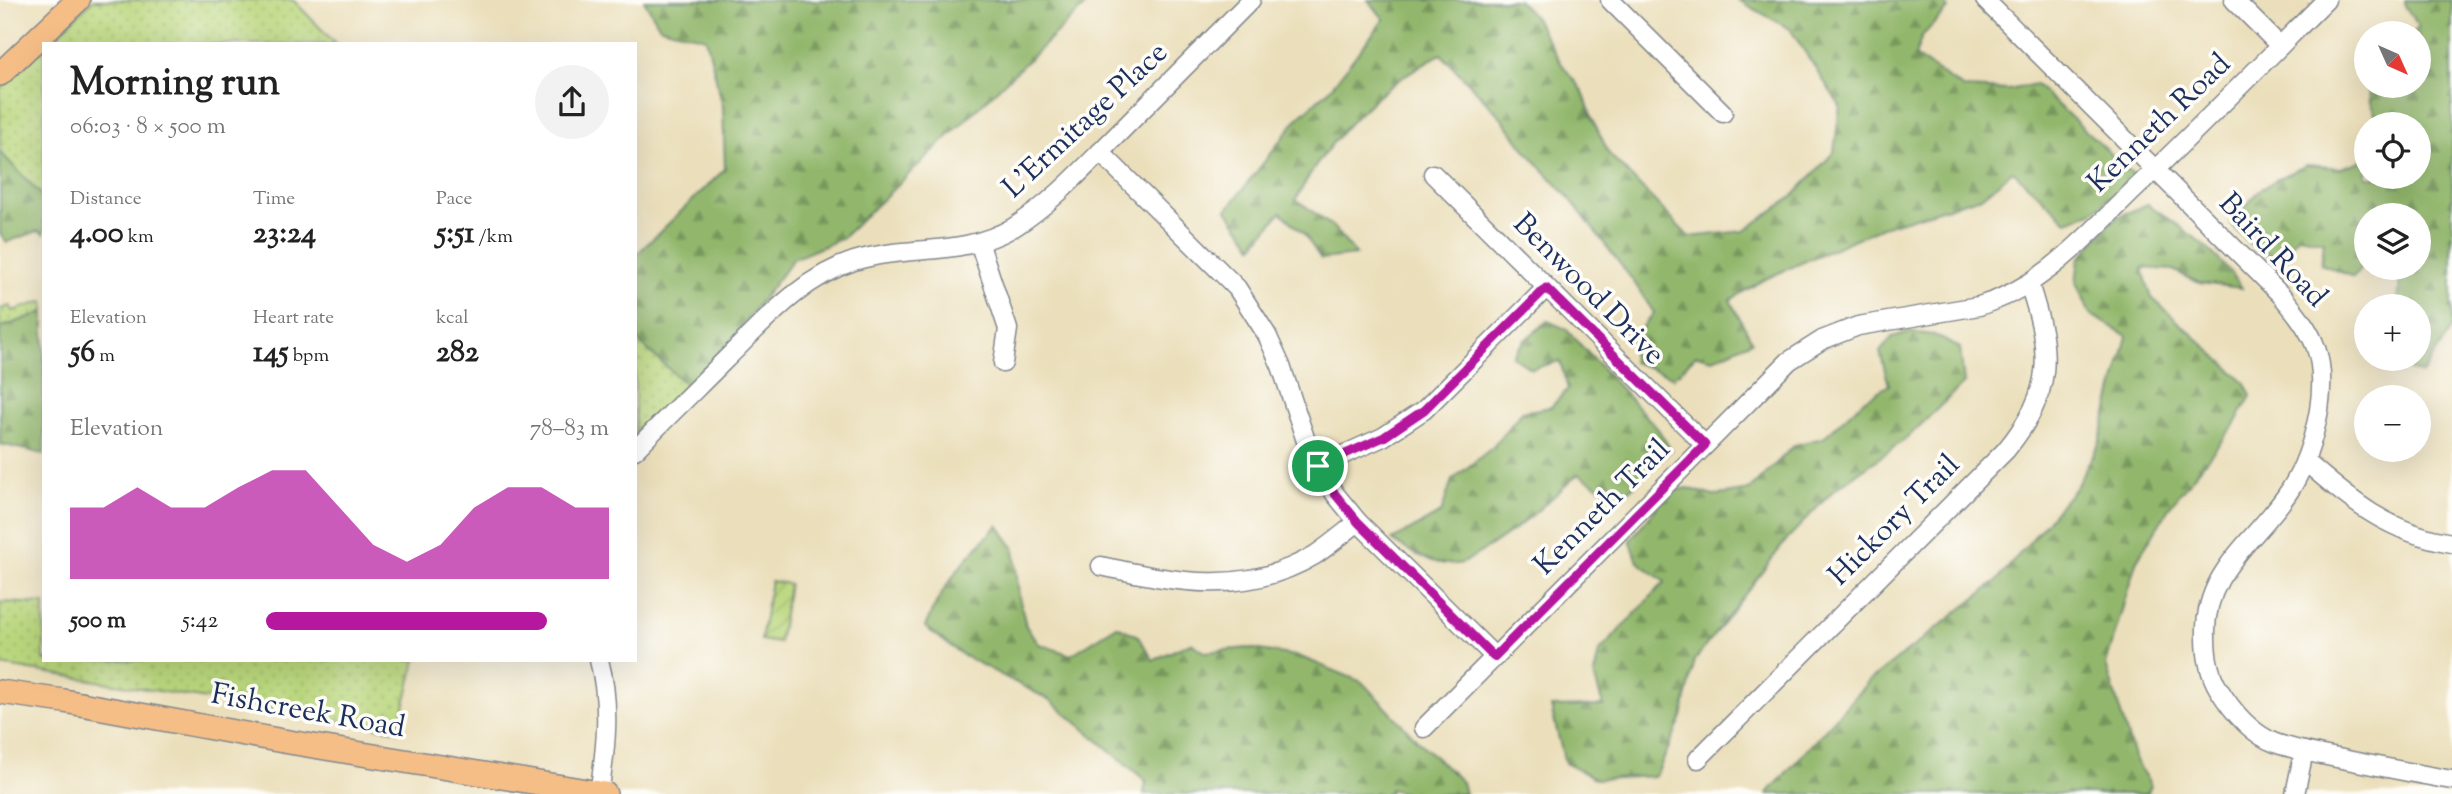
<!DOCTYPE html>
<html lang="en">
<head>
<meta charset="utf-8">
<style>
	:root { --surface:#fff; --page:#f2f2f2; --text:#222; --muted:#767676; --accent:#b5179e }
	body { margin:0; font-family:"Sorts Mill Goudy",serif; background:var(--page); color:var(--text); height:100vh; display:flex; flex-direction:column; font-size:26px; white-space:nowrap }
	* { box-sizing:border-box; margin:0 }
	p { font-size:23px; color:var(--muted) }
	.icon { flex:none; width:38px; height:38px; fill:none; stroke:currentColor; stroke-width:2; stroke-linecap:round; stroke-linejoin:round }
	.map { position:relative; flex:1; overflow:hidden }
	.sheet { position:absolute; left:42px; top:42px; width:595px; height:620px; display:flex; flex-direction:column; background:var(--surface); border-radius:0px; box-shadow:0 7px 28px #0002 }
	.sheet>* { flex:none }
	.needle { width:46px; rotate:135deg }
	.controls { position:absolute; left:2354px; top:21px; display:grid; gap:14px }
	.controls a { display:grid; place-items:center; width:77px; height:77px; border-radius:50%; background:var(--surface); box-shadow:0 7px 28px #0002; font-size:35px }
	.pin { position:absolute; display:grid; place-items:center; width:60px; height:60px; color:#fff; margin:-30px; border:4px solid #fff; border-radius:50%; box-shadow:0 2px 7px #0007 }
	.round { display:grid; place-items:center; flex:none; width:74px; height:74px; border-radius:37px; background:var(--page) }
	.headline { display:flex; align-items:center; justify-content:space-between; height:119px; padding:0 28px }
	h1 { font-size:38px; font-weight:700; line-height:52px }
	.figures { display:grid; grid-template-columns:repeat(3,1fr); gap:10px; height:119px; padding:7px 28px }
	.figures div { display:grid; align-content:center }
	.figures b { font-size:30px; font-weight:700 }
	.figures small { font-size:19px; font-weight:400 }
	.figures p { font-size:19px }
	.chart { height:196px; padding:14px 28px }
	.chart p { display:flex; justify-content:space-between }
	.chart svg { width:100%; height:126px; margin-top:7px; fill:var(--accent); opacity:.7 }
	ul { padding:0 28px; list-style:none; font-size:23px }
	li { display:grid; grid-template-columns:112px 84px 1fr; align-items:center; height:52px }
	li i { height:18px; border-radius:9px; background:var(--accent) }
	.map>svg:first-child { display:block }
	.grass { fill:url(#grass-dots); stroke:#6a826d; stroke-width:2 }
	.forest { fill:url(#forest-firs); stroke:#567365; stroke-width:2 }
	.garden { fill:url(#garden-furrows); stroke:#6a826d; stroke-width:2 }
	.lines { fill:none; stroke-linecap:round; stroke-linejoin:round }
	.minor-casing { stroke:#83878c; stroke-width:21 }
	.major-casing { stroke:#83878c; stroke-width:26 }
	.minor { stroke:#fff; stroke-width:18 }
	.major { stroke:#f6be87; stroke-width:23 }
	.route-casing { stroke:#fff; stroke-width:14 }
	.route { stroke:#b5179e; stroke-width:9 }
	.labels { text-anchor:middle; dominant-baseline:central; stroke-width:7; stroke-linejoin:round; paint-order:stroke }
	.street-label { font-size:30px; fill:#1b2f5e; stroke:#fdfcf7 }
</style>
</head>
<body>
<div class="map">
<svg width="2452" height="794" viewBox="0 0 2452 794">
	<defs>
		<pattern id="grass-dots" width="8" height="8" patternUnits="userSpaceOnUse" patternTransform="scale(1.75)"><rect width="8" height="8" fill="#b9d67c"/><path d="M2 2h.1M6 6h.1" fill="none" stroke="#9eb86e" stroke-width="1.8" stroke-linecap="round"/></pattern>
		<pattern id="forest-firs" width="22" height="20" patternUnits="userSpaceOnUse" patternTransform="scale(1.75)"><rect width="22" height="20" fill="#92b76c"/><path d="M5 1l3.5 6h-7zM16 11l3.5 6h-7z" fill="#76955c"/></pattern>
		<pattern id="garden-furrows" width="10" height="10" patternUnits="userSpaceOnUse" patternTransform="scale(1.75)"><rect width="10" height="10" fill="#b9d67c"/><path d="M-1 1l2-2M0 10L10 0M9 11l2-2" fill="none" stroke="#9eb86e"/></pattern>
	</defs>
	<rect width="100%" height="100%" fill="#fdfcf7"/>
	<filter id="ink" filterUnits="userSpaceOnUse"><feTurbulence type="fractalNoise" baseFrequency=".0143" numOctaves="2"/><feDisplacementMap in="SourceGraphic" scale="14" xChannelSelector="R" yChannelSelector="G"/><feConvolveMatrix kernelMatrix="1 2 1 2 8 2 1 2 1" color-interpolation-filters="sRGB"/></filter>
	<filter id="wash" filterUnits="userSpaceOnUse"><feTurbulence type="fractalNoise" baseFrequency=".00686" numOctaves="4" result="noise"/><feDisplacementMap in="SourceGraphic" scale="28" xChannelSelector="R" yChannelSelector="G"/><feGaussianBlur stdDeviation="1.57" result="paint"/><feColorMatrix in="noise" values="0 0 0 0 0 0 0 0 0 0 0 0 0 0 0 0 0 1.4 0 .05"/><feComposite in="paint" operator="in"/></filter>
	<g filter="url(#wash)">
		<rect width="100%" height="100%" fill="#ebdfbb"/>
		<g class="grass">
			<path d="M93,0H293L336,44H47Z"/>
			<path d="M44,47V198L0,152V88Z"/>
			<path d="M44,301V312L0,328V309L10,306L12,311Z"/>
			<path d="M635,338L693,391L635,450Z"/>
			<path d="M0,602L44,604V660H416L401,719V731L0,665Z"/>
		</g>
		<g class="forest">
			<path d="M644,0H1091L841,239L793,259L693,391L635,338V256L725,169L723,107L706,38L660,27Z"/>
			<path d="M1368,0H1518L1535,18L1561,63L1583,92L1593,120L1609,154L1689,237L1744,231L1792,197L1834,152L1840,106L1790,29L1738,0H1944L1948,9L1922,36L1915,56L1963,88L2009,90L2035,84L2135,176L2094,211L2067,221L2013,171L1981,197L1882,227L1763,280L1730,300L1752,341L1713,359L1696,355L1674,377L1633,362L1631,340L1654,313L1634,282L1571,200L1528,153L1499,115L1441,54C1378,86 1329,137 1296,199L1333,227L1356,255L1321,259L1304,234L1281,212L1253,246L1227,210L1298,118L1330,89L1384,19Z"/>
			<path d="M2405,0H2452V328L2422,374L2394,364L2392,359H2418V306H2394L2399,293L2400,268H2418V215H2366V262L2353,277L2321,264L2324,241L2299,236L2279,257L2256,250L2230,224L2260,190L2279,178L2307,165L2341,168L2363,160L2366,155V177H2418V124H2380L2370,103L2369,86H2418V33H2414L2418,26L2405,6Z"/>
			<path d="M0,152L44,198V234L38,231L7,242L0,234Z"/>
			<path d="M2148,204C2181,227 2220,253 2242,288L2199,283L2173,270L2142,268L2152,298L2246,383L2251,396L2234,425L2171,505L2136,562L2106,665L2134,757L2151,786L2147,794H1767L1868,682L1996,582L2076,487L2099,444L2127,336L2090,314L2076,282L2079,259L2115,218Z"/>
			<path d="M44,312V454L0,444V328Z"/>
			<path d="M1548,321L1566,329L1658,429L1671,450L1628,491L1610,494L1578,474C1547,503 1517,530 1481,552C1475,555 1468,561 1462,563C1439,569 1411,553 1392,540L1441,513L1452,480L1493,447L1522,412L1551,407L1568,389L1560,361L1531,369L1512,356L1525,340Z"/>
			<path d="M1909,332L1934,335L1960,348L1964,383L1907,438L1834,490L1788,538L1695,660L1682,717L1656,776L1597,779L1565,763L1551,707L1603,706L1594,675L1599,652L1665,582L1638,562L1630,540L1670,491L1688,488L1713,496L1749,490L1795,445L1823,438L1865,399L1889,385L1880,352L1892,337Z"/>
			<path d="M998,525L1014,548L1019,596L1026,626L1039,644L1071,655L1117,626L1138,636L1153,660L1191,643L1205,652L1248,648L1301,657L1362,682L1417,740L1462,782L1465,794H1407L1390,789L1389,794H1144L1146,781L1050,700L964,656L925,627C942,584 967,557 998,525Z"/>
		</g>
		<path class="garden" d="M771,581L789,584L779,643L761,640Z"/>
	</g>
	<g filter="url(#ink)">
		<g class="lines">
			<g class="minor-casing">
				<g id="minor">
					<path d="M1610,0L1723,113"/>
					<path d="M1985,0L2281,295C2315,334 2327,357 2319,410C2314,438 2306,465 2290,490C2257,541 2203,570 2206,637C2206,655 2209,673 2218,688C2232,711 2250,733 2275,743C2298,751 2323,755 2347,760C2382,767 2417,774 2452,780"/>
					<path d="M2234,0L2280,46"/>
					<path d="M1100,152L1237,288L1267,335L1281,366L1306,441L1335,494L1358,522L1495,657"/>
					<path d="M1433,174L1705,445"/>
					<path d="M979,242L1008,329L1003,363"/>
					<path d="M635,450C665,419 695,390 725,360C764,322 801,278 854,261C909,244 961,258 1014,227C1051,204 1082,170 1113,139C1159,93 1205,46 1251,0"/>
					<path d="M2305,461C2352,502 2389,533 2452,543"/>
					<path d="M1318,466L1383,437L1424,410L1546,288"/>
					<path d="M1101,566C1176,582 1245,597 1315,555C1330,545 1344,533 1358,522"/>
					<path d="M599,660C611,705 606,748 599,794"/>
					<path d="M1424,728L1789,361L1822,340L1858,326L1979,306C2044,287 2088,234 2136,188C2200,127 2263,63 2326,0"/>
					<path d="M1698,759L2006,450C2054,391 2052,353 2029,284"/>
					<path d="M2295,794L2304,751"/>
				</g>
			</g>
			<g class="major-casing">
				<g id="major">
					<path d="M0,74L78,0"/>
					<path d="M0,692L64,701L283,741L605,794"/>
				</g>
			</g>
			<use href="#minor" class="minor"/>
			<use href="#major" class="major"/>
		</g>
	</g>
	<g class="lines" filter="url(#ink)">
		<g class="route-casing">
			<path id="route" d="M1546,288L1705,445L1494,657L1358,522L1335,494L1318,466L1384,437L1424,410Z"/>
		</g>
		<use href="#route" class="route"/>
	</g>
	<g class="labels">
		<g class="street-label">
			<text transform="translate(1086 121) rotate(-43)">L'Ermitage Place</text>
			<text transform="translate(2160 124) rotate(-44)">Kenneth Road</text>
			<text transform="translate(2272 251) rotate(47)">Baird Road</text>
			<text transform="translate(1588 290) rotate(45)">Benwood Drive</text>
			<text transform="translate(1603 508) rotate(-45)">Kenneth Trail</text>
			<text transform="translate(1895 521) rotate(-45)">Hickory Trail</text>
			<text transform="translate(308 712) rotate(10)">Fishcreek Road</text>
		</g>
	</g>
</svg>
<div class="controls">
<a><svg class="needle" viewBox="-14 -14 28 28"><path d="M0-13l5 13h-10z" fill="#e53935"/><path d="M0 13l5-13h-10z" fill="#767676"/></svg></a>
<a><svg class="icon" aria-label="locate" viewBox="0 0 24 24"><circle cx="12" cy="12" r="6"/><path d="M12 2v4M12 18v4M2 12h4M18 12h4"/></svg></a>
<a><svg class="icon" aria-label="layers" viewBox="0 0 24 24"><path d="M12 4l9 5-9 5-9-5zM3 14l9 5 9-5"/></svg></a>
<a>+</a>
<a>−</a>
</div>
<div class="pin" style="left:1318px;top:466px;background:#1e9e55"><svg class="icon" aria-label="arrive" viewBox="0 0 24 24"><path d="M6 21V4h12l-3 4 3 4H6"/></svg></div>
<section class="sheet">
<div class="headline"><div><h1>Morning run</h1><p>06:03 · 8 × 500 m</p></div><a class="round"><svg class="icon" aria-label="share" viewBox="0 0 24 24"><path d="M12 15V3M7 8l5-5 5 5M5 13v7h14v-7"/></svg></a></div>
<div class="figures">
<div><p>Distance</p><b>4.00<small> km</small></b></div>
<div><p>Time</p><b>23:24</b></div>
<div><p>Pace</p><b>5:51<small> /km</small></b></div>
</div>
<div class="figures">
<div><p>Elevation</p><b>56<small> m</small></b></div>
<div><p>Heart rate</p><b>145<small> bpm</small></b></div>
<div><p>kcal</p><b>282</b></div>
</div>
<div class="chart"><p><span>Elevation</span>78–83 m</p>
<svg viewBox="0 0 160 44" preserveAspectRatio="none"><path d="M0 44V19L10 19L20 12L30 19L40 19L50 12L60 6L70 6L80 19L90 32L100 38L110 32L120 19L130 12L140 12L150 19L160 19V44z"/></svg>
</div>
<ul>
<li><b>500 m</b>5:42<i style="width:82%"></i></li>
</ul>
</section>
</div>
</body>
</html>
